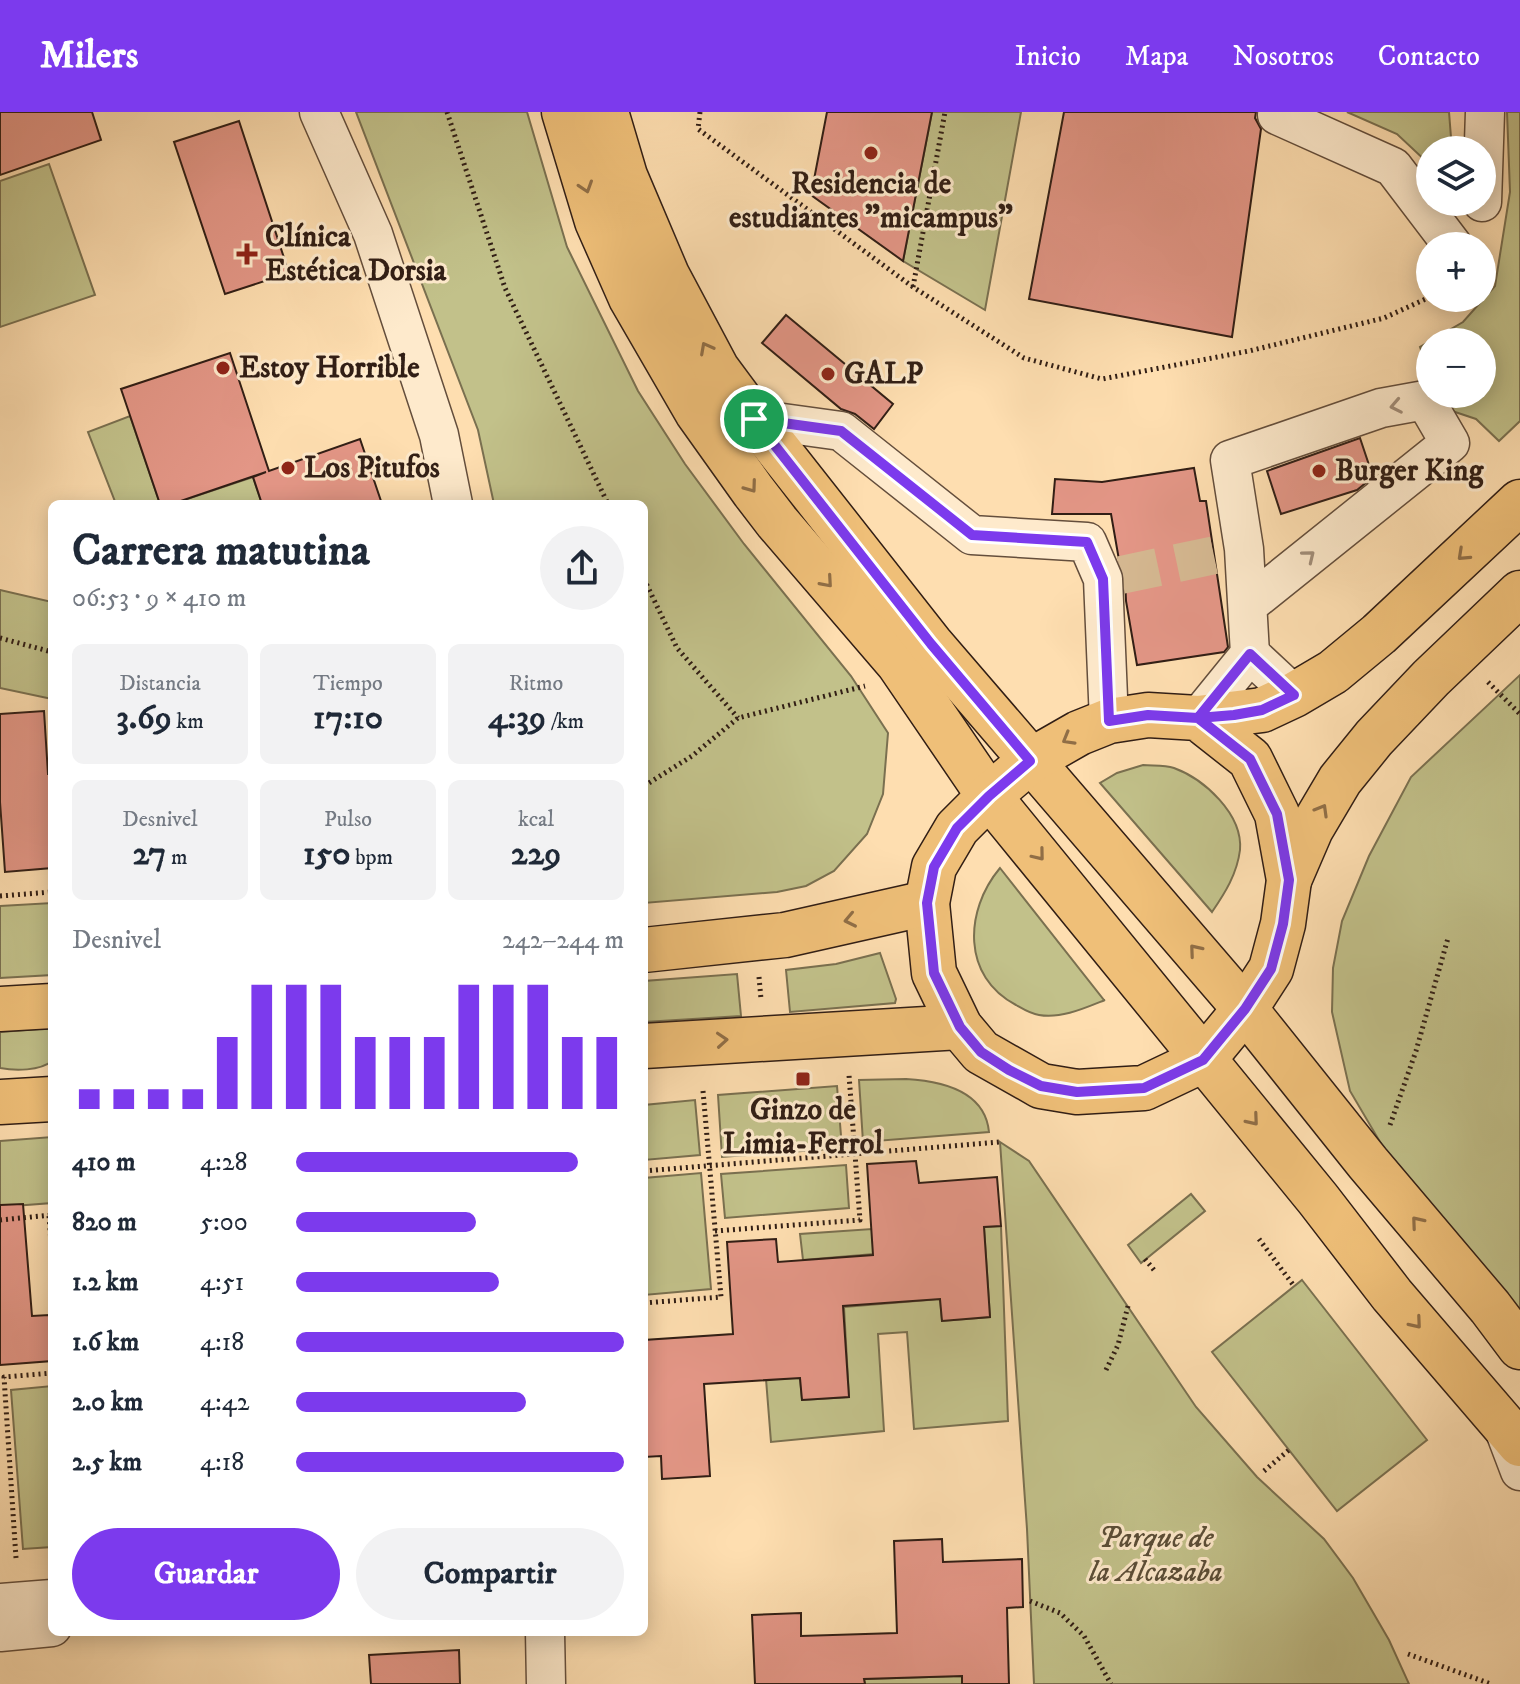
<!DOCTYPE html>
<html lang="es">
<head>
<meta charset="utf-8">
<style>
	:root { --surface:#fff; --page:#f2f2f3; --text:#1f2937; --muted:#747a83; --accent:#7c3aed }
	body { margin:0; font-family:"IM FELL DW Pica",serif; background:var(--page); color:var(--text); height:100vh; display:flex; flex-direction:column; font-size:30px; white-space:nowrap }
	* { box-sizing:border-box; margin:0 }
	p { font-size:26px; color:var(--muted) }
	.icon { flex:none; width:44px; height:44px; fill:none; stroke:currentColor; stroke-width:2; stroke-linecap:round; stroke-linejoin:round }
	.map { position:relative; flex:1; overflow:hidden }
	.sheet { position:absolute; left:48px; top:388px; width:600px; height:1136px; display:flex; flex-direction:column; background:var(--surface); border-radius:12px; box-shadow:0 4px 20px #0003 }
	.sheet>* { flex:none }
	.tools { position:absolute; left:1416px; top:24px; display:grid; gap:16px }
	.tools a { display:grid; place-items:center; width:80px; height:80px; border-radius:50%; background:var(--surface); box-shadow:0 4px 20px #0003; font-size:40px }
	.pin { position:absolute; display:grid; place-items:center; width:68px; height:68px; color:#fff; margin:-34px; border:4px solid #fff; border-radius:50%; box-shadow:0 2px 8px #0007 }
	.round { display:grid; place-items:center; flex:none; width:84px; height:84px; border-radius:42px; background:var(--page) }
	.overview { display:flex; align-items:center; justify-content:space-between; height:136px; padding:0 24px }
	h1 { font-size:44px; font-weight:800; line-height:60px }
	.figures { display:grid; grid-template-columns:repeat(3,1fr); gap:12px; height:136px; padding:8px 24px }
	.figures div { display:grid; align-content:center; border-radius:12px; background:var(--page); text-align:center }
	.figures b { font-size:34px; font-weight:800 }
	.figures small { font-size:22px; font-weight:400 }
	.figures p { font-size:22px }
	.chart { height:224px; padding:16px 24px }
	.chart p { display:flex; justify-content:space-between }
	.chart svg { width:100%; height:144px; margin-top:8px; stroke:var(--accent); stroke-width:6 }
	.action { display:flex; gap:16px; margin-top:auto; padding:16px 24px }
	.action a { flex:1; height:92px; border-radius:48px; background:var(--accent); color:#fff; font-size:32px; font-weight:800; line-height:92px; text-align:center }
	.action a+a { background:var(--page); color:var(--text) }
	ul { padding:0 24px; list-style:none; font-size:26px }
	li { display:grid; grid-template-columns:128px 96px 1fr; align-items:center; height:60px }
	li i { height:20px; border-radius:10px; background:var(--accent) }
	header { display:flex; align-items:center; gap:48px; box-sizing:border-box; height:112px; padding:0 40px; background:var(--accent); color:#fff }
	header strong { font-size:38px }
	nav { display:flex; gap:44px; margin-inline-start:auto; font-size:28px }
	.map>svg:first-child { display:block }
	.green { fill:#c2c18a; stroke:#7a7050; stroke-width:2 }
	.building { fill:#e39686; stroke:#311e15; stroke-width:2 }
	.lines { fill:none; stroke-linecap:round; stroke-linejoin:round }
	.minor-tunnel { stroke:#d5b891; stroke-width:38; stroke-dasharray:38 19; stroke-linecap:butt }
	.minor-casing { stroke:#644e3c; stroke-width:41 }
	.major-casing { stroke:#311e15; stroke-width:47 }
	.path { stroke:#311e15; stroke-width:5; stroke-dasharray:2 4; stroke-linecap:butt }
	.minor { stroke:#feeacc; stroke-width:38 }
	.major { stroke:#efbf78; stroke-width:44 }
	.oneway { stroke:#906e46 }
	.oneway2 { stroke:#a28e7a }
	.route-casing { stroke:#fff; stroke-width:16 }
	.route { stroke:#7c3aed; stroke-width:10 }
	.poi-dot { fill:#8f2418; stroke:#feeacc; stroke-width:3 }
	.labels { text-anchor:middle; dominant-baseline:central; stroke-width:6; stroke-linejoin:round; paint-order:stroke }
	.poi-label { font-size:30px; font-weight:bold; fill:#311e15; stroke:#feeacc; text-anchor:start }
	.park-label { font-size:30px; font-style:italic; fill:#5c4f38; stroke:#feeacc }
</style>
</head>
<body>
<header>
<strong>Milers</strong>
<nav><a>Inicio</a><a>Mapa</a><a>Nosotros</a><a>Contacto</a></nav>
</header>
<div class="map">
<svg width="1520" height="1572" viewBox="0 0 1520 1572">
	<rect width="100%" height="100%" fill="#fedeb0"/>
	<filter id="stains"><feTurbulence type="fractalNoise" baseFrequency=".0025" numOctaves="4"/><feColorMatrix values="0 0 0 0 .2 0 0 0 0 .09 0 0 0 0 .02 0 0 0 .5 -.17"/></filter>
	<radialGradient id="worn" r=".72"><stop offset=".6" stop-color="#630" stop-opacity="0"/><stop offset="1" stop-color="#630" stop-opacity=".3"/></radialGradient>
	<g class="green">
		<path d="M356,0H527L567,135L638,279L685,352L744,432L851,564L888,621L883,682L867,722L834,759L806,774L777,780L644,791V392H494L478,318Z"/>
		<path d="M932,0H1021L985,198L903,149Z"/>
		<path d="M1347,0H1449L1452,38H1430V53L1397,22Z"/>
		<path d="M1507,0H1520V309L1499,329L1476,307L1440,295L1436,282H1482V230H1430V264L1420,235L1463,210L1495,174L1510,80Z"/>
		<path d="M49,52L95,183L0,215V69Z"/>
		<path d="M130,304L160,392H116L88,320Z"/>
		<path d="M253,365L262,392H172Z"/>
		<path d="M0,478L52,490V587L0,576Z"/>
		<path d="M1520,563V1203L1383,1035L1350,979L1332,900L1333,856L1342,809L1369,744L1411,665Z"/>
		<path d="M1143,653C1153,654 1164,653 1174,656C1204,667 1243,702 1240,738C1237,762 1225,781 1212,800L1100,671L1117,661Z"/>
		<path d="M1000,756L1104,888H1105C1085,896 1061,907 1039,903C1031,902 1023,897 1016,893C962,865 964,799 1000,756Z"/>
		<path d="M52,791V863L0,866V794Z"/>
		<path d="M880,841L896,887L895,891L790,900L786,858L836,852Z"/>
		<path d="M737,862L741,904L644,910V869Z"/>
		<path d="M52,916V949C40,959 15,959 0,956V920Z"/>
		<path d="M906,967C941,969 985,979 989,1020L863,1030L859,968Z"/>
		<path d="M837,974L842,1036L722,1045L718,983Z"/>
		<path d="M695,988L700,1043L644,1048V993Z"/>
		<path d="M52,1025V1091L0,1095V1029Z"/>
		<path d="M1000,1030L1029,1049L1196,1295L1257,1365L1324,1427L1353,1466L1389,1528L1409,1572H1034L1027,1417Z"/>
		<path d="M846,1053L849,1096L725,1106L721,1062Z"/>
		<path d="M701,1061L711,1177L644,1183V1066Z"/>
		<path d="M1191,1082L1205,1099L1141,1151L1128,1133Z"/>
		<path d="M1001,1114L1008,1309L914,1317L907,1220L878,1222L884,1319L771,1330L766,1267L800,1266L802,1288L849,1285L844,1195L940,1187L942,1209L990,1205L984,1115Z"/>
		<path d="M872,1117L874,1142L803,1148L800,1122Z"/>
		<path d="M1302,1168L1427,1328L1337,1399L1212,1240Z"/>
		<path d="M52,1274V1435L23,1437L11,1278Z"/>
		<path d="M962,1564V1572H865L864,1567Z"/>
	</g>
	<g class="building">
		<path d="M0,0H92L101,28L0,63Z"/>
		<path d="M827,0H932L903,149L811,83Z"/>
		<path d="M1064,0H1256L1255,6L1261,17L1232,225L1029,187Z"/>
		<path d="M239,9L289,161L225,182L174,30Z"/>
		<path d="M786,203L893,292L874,317L855,302L841,297L762,231Z"/>
		<path d="M230,241L269,359L360,327L382,392H262L253,365L266,360L172,392H160L121,277Z"/>
		<path d="M1360,326L1373,365L1357,378L1281,402L1267,359Z"/>
		<path d="M1194,356L1200,389H1206L1228,535L1224,540L1137,553L1126,489L1125,466L1119,448L1111,402H1052L1055,367L1102,370Z"/>
		<path d="M44,599L48,662H52V756L5,760L0,690V602Z"/>
		<path d="M916,1049L919,1071L997,1065L1001,1114L984,1115L990,1205L942,1209L940,1187L843,1194L849,1285L802,1288L800,1266L704,1272L710,1364L662,1367L661,1344L644,1345V1228L733,1222L727,1130L776,1127L778,1150L873,1143L867,1052Z"/>
		<path d="M23,1092L32,1204L49,1203L52,1249L0,1253V1093Z"/>
		<path d="M942,1427L943,1450L1022,1447L1023,1495L1007,1496L1009,1572H962V1564L864,1567L865,1572H755L752,1503L801,1501V1524L897,1521L894,1429Z"/>
		<path d="M459,1538L460,1572H371L369,1543Z"/>
	</g>
	<g class="lines">
		<path class="minor-tunnel" d="M1121,463L1215,443"/>
		<g class="minor-casing">
			<g id="minor">
				<path d="M319,0L373,122L439,323L453,392"/>
				<path d="M1277,3L1393,55L1453,134"/>
				<path d="M1482,90L1485,0"/>
				<path d="M754,307L841,319L972,423L1087,430L1103,467L1109,609"/>
				<path d="M1250,542L1294,583"/>
				<path d="M1198,606L1250,542L1244,437L1230,348L1381,296L1425,288L1450,331L1248,493"/>
				<path d="M1501,1309L1520,1359"/>
				<path d="M0,1491L52,1487"/>
				<path d="M0,1520L52,1515"/>
				<path d="M545,1520L546,1572"/>
			</g>
		</g>
		<g class="major-casing">
			<g id="major">
				<path d="M564,0L597,109L631,186L697,300L754,380L777,410L899,552L989,684L1318,1087L1392,1183L1520,1332"/>
				<path d="M606,0L625,64L667,163L717,257L754,307L931,532L1245,897L1368,1051L1490,1195L1520,1235"/>
				<path d="M1198,606L1250,647L1277,702L1289,768L1283,812L1271,857L1245,897L1203,948L1144,976L1077,980L1041,974L981,940L960,915L934,861L927,791L934,755L957,716L989,684L1030,649L1079,621L1109,609L1148,603L1198,606L1262,598L1294,583L1333,560L1379,522L1520,390"/>
				<path d="M1289,768L1311,717L1340,668L1374,626L1431,566L1520,481"/>
				<path d="M644,838L785,823L927,791"/>
				<path d="M0,897L52,894"/>
				<path d="M644,934L960,915"/>
				<path d="M0,990L52,987"/>
			</g>
		</g>
		<g class="path">
			<path d="M447,0L505,176L608,392"/>
			<path d="M700,0L698,17L913,175L1024,246L1102,267L1249,239L1384,206L1430,185"/>
			<path d="M913,175L945,0"/>
			<path d="M644,467L677,536L738,606"/>
			<path d="M0,526L52,540"/>
			<path d="M1488,570L1520,602"/>
			<path d="M644,674L692,644L738,606L865,574"/>
			<path d="M0,784L52,780"/>
			<path d="M759,865L761,887"/>
			<path d="M1390,1013L1416,939L1448,826"/>
			<path d="M644,1059L1000,1030"/>
			<path d="M49,1104L52,1144"/>
			<path d="M0,1108L52,1103"/>
			<path d="M715,1119L860,1108L849,963"/>
			<path d="M1259,1127L1294,1174"/>
			<path d="M1145,1147L1154,1158"/>
			<path d="M644,1191L721,1185L703,979"/>
			<path d="M1106,1258L1118,1233L1128,1194"/>
			<path d="M1264,1359L1289,1338"/>
			<path d="M16,1446L4,1265L52,1261"/>
			<path d="M1030,1489L1060,1501L1084,1524L1111,1572"/>
			<path d="M1408,1542L1491,1572"/>
		</g>
		<use href="#minor" class="minor"/>
		<use href="#major" class="major"/>
	</g>
	<defs><path id="oneway-chevron" d="M-2-3.5L2.5 0L-2 3.5" fill="none" stroke-width="1.6" stroke-linecap="round" stroke-linejoin="round" transform="scale(2)"/></defs>
	<g class="oneway">
		<use href="#oneway-chevron" transform="translate(586 75) rotate(72)"/>
		<use href="#oneway-chevron" transform="translate(706 236) rotate(-118)"/>
		<use href="#oneway-chevron" transform="translate(751 375) rotate(54)"/>
		<use href="#oneway-chevron" transform="translate(1463 443) rotate(137)"/>
		<use href="#oneway-chevron" transform="translate(827 470) rotate(49)"/>
		<use href="#oneway-chevron" transform="translate(1068 627) rotate(150)"/>
		<use href="#oneway-chevron" transform="translate(1322 698) rotate(-60)"/>
		<use href="#oneway-chevron" transform="translate(1039 743) rotate(51)"/>
		<use href="#oneway-chevron" transform="translate(850 808) rotate(168)"/>
		<use href="#oneway-chevron" transform="translate(1195 838) rotate(-130)"/>
		<use href="#oneway-chevron" transform="translate(722 928) rotate(-4)"/>
		<use href="#oneway-chevron" transform="translate(1253 1008) rotate(50)"/>
		<use href="#oneway-chevron" transform="translate(1417 1110) rotate(-130)"/>
		<use href="#oneway-chevron" transform="translate(1416 1211) rotate(50)"/>
	</g>
	<g class="oneway2">
		<use href="#oneway-chevron" transform="translate(1396 294) rotate(169)"/>
		<use href="#oneway-chevron" transform="translate(1309 444) rotate(-39)"/>
	</g>
	<g class="lines">
		<g class="route-casing">
			<path id="route" d="M754,307L931,532L1030,649L989,684L957,716L934,755L927,791L934,861L960,915L981,940L1009,958L1041,974L1077,980L1144,976L1203,948L1245,897L1271,857L1283,812L1289,768L1277,702L1250,647L1198,606L1250,542L1294,583L1262,598L1234,603L1198,606L1148,603L1109,609L1103,467L1087,430L972,423L841,319L754,307"/>
		</g>
		<use href="#route" class="route"/>
	</g>
	<g class="poi-dot">
		<circle cx="871" cy="41" r="8"/>
		<path d="M243 130h8v8h8v8h-8v8h-8v-8h-8v-8h8z"/>
		<circle cx="223" cy="256" r="8"/>
		<circle cx="828" cy="262" r="8"/>
		<circle cx="288" cy="356" r="8"/>
		<circle cx="1319" cy="359" r="8"/>
		<rect x="795" y="959" width="16" height="16" rx="4"/>
	</g>
	<g class="labels">
		<g class="poi-label">
			<text x="871" y="72" text-anchor="middle">Residencia de<tspan x="871" dy="34">estudiantes "micampus"</tspan></text>
			<text x="265" y="125">Clínica<tspan x="265" dy="34">Estética Dorsia</tspan></text>
			<text x="239" y="256">Estoy Horrible</text>
			<text x="844" y="262">GALP</text>
			<text x="304" y="356">Los Pitufos</text>
			<text x="1335" y="359">Burger King</text>
			<text x="803" y="998" text-anchor="middle">Ginzo de<tspan x="803" dy="34">Limia-Ferrol</tspan></text>
		</g>
		<g class="park-label">
			<text x="1156" y="1426">Parque de<tspan x="1156" dy="34">la Alcazaba</tspan></text>
		</g>
	</g>
	<rect width="100%" height="100%" filter="url(#stains)"/>
	<rect width="100%" height="100%" fill="url(#worn)"/>
</svg>
<div class="tools">
<a><svg class="icon" aria-label="layers" viewBox="0 0 24 24"><path d="M12 4l9 5-9 5-9-5zM3 14l9 5 9-5"/></svg></a>
<a>+</a>
<a>−</a>
</div>
<div class="pin" style="left:754px;top:307px;background:#1e9e55"><svg class="icon" aria-label="arrive" viewBox="0 0 24 24"><path d="M6 21V4h12l-3 4 3 4H6"/></svg></div>
<section class="sheet">
<div class="overview"><div><h1>Carrera matutina</h1><p>06:53 · 9 × 410 m</p></div><a class="round"><svg class="icon" aria-label="share" viewBox="0 0 24 24"><path d="M12 15V3M7 8l5-5 5 5M5 13v7h14v-7"/></svg></a></div>
<div class="figures">
<div><p>Distancia</p><b>3.69<small> km</small></b></div>
<div><p>Tiempo</p><b>17:10</b></div>
<div><p>Ritmo</p><b>4:39<small> /km</small></b></div>
</div>
<div class="figures">
<div><p>Desnivel</p><b>27<small> m</small></b></div>
<div><p>Pulso</p><b>150<small> bpm</small></b></div>
<div><p>kcal</p><b>229</b></div>
</div>
<div class="chart"><p><span>Desnivel</span>242–244 m</p>
<svg viewBox="0 0 160 44" preserveAspectRatio="none"><path d="M5 44V38M15 44V38M25 44V38M35 44V38M45 44V22M55 44V6M65 44V6M75 44V6M85 44V22M95 44V22M105 44V22M115 44V6M125 44V6M135 44V6M145 44V22M155 44V22"/></svg>
</div>
<ul>
<li><b>410 m</b>4:28<i style="width:86%"></i></li>
<li><b>820 m</b>5:00<i style="width:55%"></i></li>
<li><b>1.2 km</b>4:51<i style="width:62%"></i></li>
<li><b>1.6 km</b>4:18<i style="width:100%"></i></li>
<li><b>2.0 km</b>4:42<i style="width:70%"></i></li>
<li><b>2.5 km</b>4:18<i style="width:100%"></i></li>
</ul>
<div class="action"><a>Guardar</a><a>Compartir</a></div>
</section>
</div>
</body>
</html>
